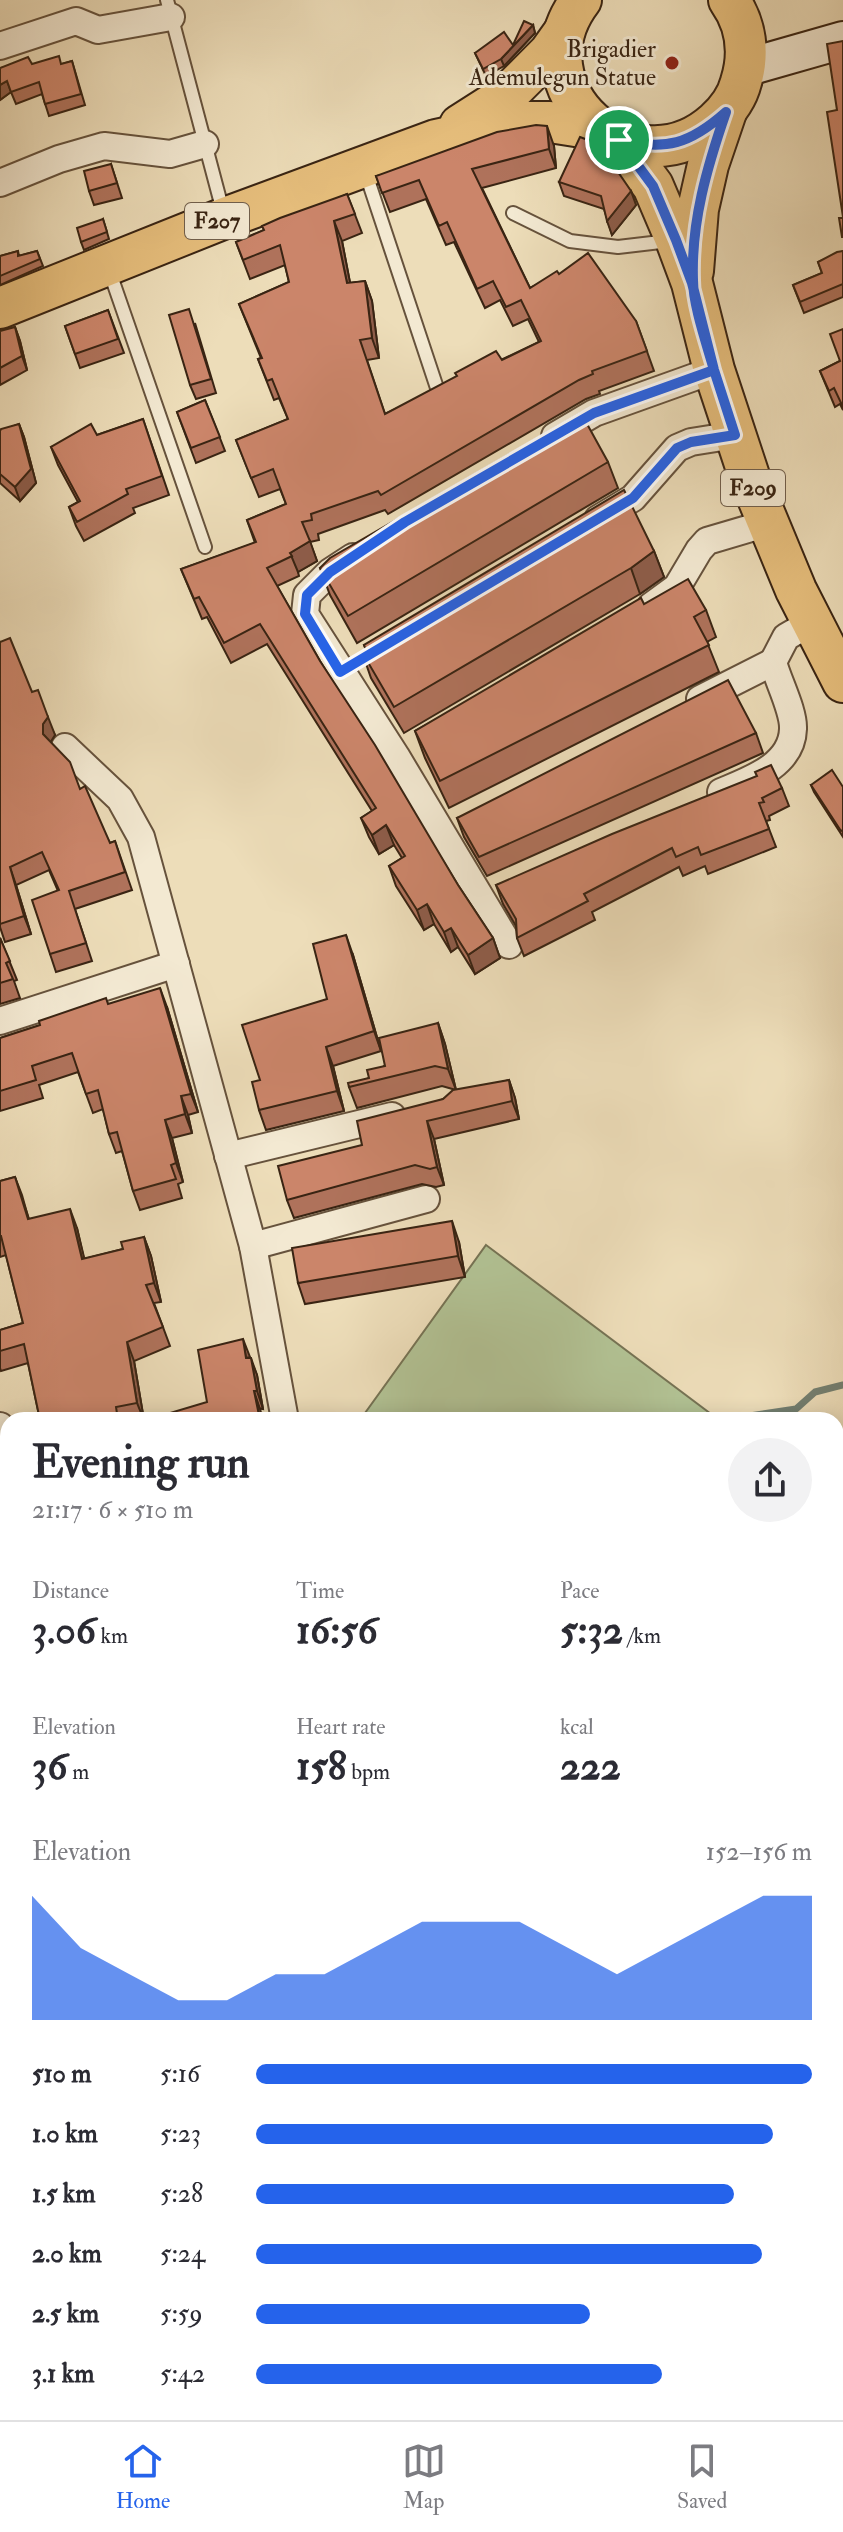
<!DOCTYPE html>
<html lang="en">
<head>
<meta charset="utf-8">
<style>
	:root { --surface:#fff; --page:#f2f2f3; --text:#2b2b33; --muted:#7c7c81; --line:#e1e1e2; --accent:#2563eb }
	body { margin:0; font-family:"IM FELL Double Pica",serif; background:var(--page); color:var(--text); height:100vh; display:flex; flex-direction:column; font-size:30px; white-space:nowrap }
	* { box-sizing:border-box; margin:0 }
	p { font-size:26px; color:var(--muted) }
	.icon { flex:none; width:44px; height:44px; fill:none; stroke:currentColor; stroke-width:2; stroke-linecap:round; stroke-linejoin:round }
	.map { position:relative; flex:1; overflow:hidden }
	.drawer { position:absolute; left:0px; top:1412px; width:844px; height:1008px; display:flex; flex-direction:column; background:var(--surface); border-radius:24px 24px 0 0; box-shadow:0 4px 20px #0003 }
	.drawer>* { flex:none }
	.pin { position:absolute; display:grid; place-items:center; width:68px; height:68px; color:#fff; margin:-34px; border:4px solid #fff; border-radius:50%; box-shadow:0 2px 8px #0007 }
	.round { display:grid; place-items:center; flex:none; width:84px; height:84px; border-radius:42px; background:var(--page) }
	.headline { display:flex; align-items:center; justify-content:space-between; height:136px; padding:0 32px }
	h1 { font-size:44px; font-weight:700; line-height:60px }
	.figures { display:grid; grid-template-columns:repeat(3,1fr); gap:12px; height:136px; padding:8px 32px }
	.figures div { display:grid; align-content:center }
	.figures b { font-size:40px; font-weight:700 }
	.figures small { font-size:22px; font-weight:400 }
	.figures p { font-size:22px }
	.chart { height:224px; padding:16px 32px }
	.chart p { display:flex; justify-content:space-between }
	.chart svg { width:100%; height:144px; margin-top:8px; fill:var(--accent); opacity:.7 }
	ul { padding:0 32px; list-style:none; font-size:26px }
	li { display:grid; grid-template-columns:128px 96px 1fr; align-items:center; height:60px }
	li i { height:20px; border-radius:10px; background:var(--accent) }
	.tab-bar { display:flex; justify-content:space-around; align-items:center; height:112px; border-top:2px solid var(--line); background:var(--surface); font-size:22px; color:var(--muted) }
	.tab-bar a { display:grid; justify-items:center; gap:4px }
	.tab-bar .selected { color:var(--accent) }
	.map>svg:first-child { display:block }
	.green { fill:#b2c294; stroke:#767354; stroke-width:2 }
	.lines { fill:none; stroke-linecap:round; stroke-linejoin:round }
	.stream { stroke:#737f71; stroke-width:7 }
	.lane-casing { stroke:#66523c; stroke-width:16 }
	.street-casing { stroke:#66523c; stroke-width:30 }
	.secondary-casing { stroke:#392413; stroke-width:40 }
	.primary-casing { stroke:#392413; stroke-width:44 }
	.lane { stroke:#f3e9d2; stroke-width:12 }
	.street { stroke:#f3e9d2; stroke-width:26 }
	.secondary { stroke:#f3e9d2; stroke-width:36 }
	.primary { stroke:#e6be7c; stroke-width:40 }
	.wall { fill:#af725b; stroke:#392413; stroke-width:2 }
	.shaded-wall { fill:#8e5d4a; stroke:#392413; stroke-width:2 }
	.building { fill:#cb856a; stroke:#392413; stroke-width:2 }
	.route-casing { stroke:#fff; stroke-width:16 }
	.route { stroke:#2563eb; stroke-width:10 }
	.poi-dot { fill:#8f2418; stroke:#f3e9d2; stroke-width:3 }
	.labels { text-anchor:middle; dominant-baseline:central; stroke-width:6; stroke-linejoin:round; paint-order:stroke }
	.shield { fill:#f3e9d2; stroke:#715f4c; stroke-width:2 }
	.shield-label { font-size:22px; font-weight:bold; fill:#392413 }
	.poi-label { font-size:24px; fill:#392413; stroke:#f3e9d2; text-anchor:end }
</style>
</head>
<body>
<div class="map">
<svg width="843" height="2420" viewBox="0 0 843 2420">
	<rect width="100%" height="100%" fill="#edddb9"/>
	<filter id="stains"><feTurbulence type="fractalNoise" baseFrequency=".0025" numOctaves="4"/><feColorMatrix values="0 0 0 0 .2 0 0 0 0 .09 0 0 0 0 .02 0 0 0 .5 -.17"/></filter>
	<radialGradient id="worn" r=".72"><stop offset=".6" stop-color="#630" stop-opacity="0"/><stop offset="1" stop-color="#630" stop-opacity=".3"/></radialGradient>
	<g class="green">
		<path d="M486,1245L719,1420H360Z"/>
		<path d="M836,1768L843,1774V2300L836,2297Z"/>
		<path d="M340,2412H709L702,2420H351Z"/>
	</g>
	<g class="lines">
		<g class="stream">
			<path d="M723,1420L796,1409L815,1392L843,1385"/>
			<path d="M522,2420L526,2412"/>
		</g>
		<g class="lane-casing">
			<g id="lane">
				<path d="M167,0L224,215"/>
				<path d="M366,174L438,391"/>
				<path d="M513,213L570,241L618,247L669,241"/>
				<path d="M109,270L205,547"/>
			</g>
		</g>
		<g class="street-casing">
			<g id="street">
				<path d="M0,46L76,21L98,30L171,17"/>
				<path d="M0,183L59,159L104,146L170,154L205,144"/>
				<path d="M555,436L594,413L714,370"/>
				<path d="M598,519L633,498L677,448L691,442L735,435"/>
				<path d="M353,557L330,572L307,595L305,614L396,756L509,945"/>
				<path d="M651,606L677,587L699,550L707,541L768,523"/>
				<path d="M700,699L773,662"/>
				<path d="M65,747L120,799L141,837L253,1246L285,1420"/>
				<path d="M721,792C749,780 792,766 793,729C794,711 778,681 773,662L786,637L812,622"/>
				<path d="M0,1021L176,964"/>
				<path d="M228,1156L392,1116"/>
				<path d="M253,1246L426,1199"/>
				<path d="M0,1426L8,1449"/>
				<path d="M836,2306L843,2308"/>
			</g>
		</g>
		<g class="secondary-casing">
			<path id="secondary" d="M745,68L843,40"/>
		</g>
		<g class="primary-casing">
			<g id="primary">
				<path d="M581,0C514,88 633,195 715,122C727,111 737,98 741,82C750,53 746,24 729,0"/>
				<path d="M460,125L507,95L549,53L564,32"/>
				<path d="M619,140L653,186L676,240L692,283L714,370L750,479L796,590L843,682"/>
				<path d="M693,271L698,209L708,165L726,112"/>
				<path d="M0,308L225,218L436,140L519,122H550L601,130"/>
			</g>
		</g>
		<use href="#lane" class="lane"/>
		<use href="#street" class="street"/>
		<use href="#secondary" class="secondary"/>
		<use href="#primary" class="primary"/>
	</g>
	<g class="wall">
		<path d="M533,25L535,33L504,66L486,76L475,53L513,45Z"/>
		<path d="M72,61L85,105L49,116L42,94L16,104L11,92L0,100V68L32,64H62Z"/>
		<path d="M554,146L556,168L482,188L530,288L559,274L636,321L654,371L599,391L600,394L586,399L388,514L385,510L318,534L319,540L310,542L317,561L298,572L299,576L277,586L320,661L458,885L493,938L500,958L475,974L458,947L451,952L434,924L424,930L396,886L389,866L402,858L394,845L379,854L369,837L361,818L372,811L267,644L231,663L207,617L202,619L181,569L255,543L247,520L286,504L280,489L259,497L236,440L288,419L279,398L274,400L258,359L261,358L239,304L289,282L285,265L250,279L236,242L347,194L362,233L342,241L350,283L365,281L372,301L379,358L367,360L385,414L539,342L528,319L513,326L500,300L485,308L454,242L446,245L426,199L390,212L376,176Z"/>
		<path d="M111,164L122,198L94,205L89,191Z"/>
		<path d="M559,182L631,191L636,205L612,235L604,209L564,196Z"/>
		<path d="M103,219L109,239L84,250L81,242Z"/>
		<path d="M18,251L19,256L37,251L43,266L0,285V256Z"/>
		<path d="M843,251V297L804,313L793,285L822,273L818,262Z"/>
		<path d="M108,310L124,353L80,368L65,326Z"/>
		<path d="M195,323L216,393L196,399L190,385Z"/>
		<path d="M15,327L20,341L27,370L0,385V331Z"/>
		<path d="M843,329V410L840,404L835,407L820,371L840,361Z"/>
		<path d="M205,400L225,451L196,463L177,412Z"/>
		<path d="M143,419L169,495L133,508L135,513L84,541L76,526L69,507L78,502L58,465L51,447L97,435Z"/>
		<path d="M19,424L24,437L36,483L20,501L0,483V431Z"/>
		<path d="M608,462L618,488L357,643L330,595L320,568Z"/>
		<path d="M654,551L664,577L640,594L404,733L371,678L362,652L366,650L364,645Z"/>
		<path d="M644,604L706,610L716,637L707,642L719,672L449,808L425,758L415,731Z"/>
		<path d="M0,642L32,692L55,735L50,742L80,789L110,843L115,841L132,890L75,909L92,961L56,972L50,954L58,891L49,870L16,885L31,934L5,942L0,927Z"/>
		<path d="M756,733L763,753L487,876L464,837L457,818Z"/>
		<path d="M811,785L843,787V837L814,792Z"/>
		<path d="M782,788L789,806L769,816L770,820L766,821L776,847L708,874L705,866L683,876L679,867L592,912L595,920L524,956L517,938L516,926L503,904L496,885Z"/>
		<path d="M0,938L17,980L14,981L20,998L0,1004Z"/>
		<path d="M353,955L381,1051L333,1066L344,1111L266,1130L259,1110L260,1080L327,999Z"/>
		<path d="M108,1004L167,1007L198,1112L188,1115L192,1133L172,1138L183,1182L178,1184L182,1198L140,1210L133,1191L122,1151L116,1153L109,1134L103,1109L93,1113L78,1072L39,1085L43,1098L0,1111V1038Z"/>
		<path d="M438,1023L445,1044L456,1090L442,1086L357,1108L349,1087L369,1078Z"/>
		<path d="M509,1080L515,1098L519,1119L434,1139L444,1185L436,1187L422,1184L294,1218L287,1200L362,1145L443,1099Z"/>
		<path d="M15,1177L29,1219L77,1228L84,1259L123,1249L144,1237L151,1256L161,1302L154,1303L170,1346L134,1361L144,1420H40L28,1363L1,1371L0,1368V1330L23,1323L6,1255L0,1257V1181Z"/>
		<path d="M459,1242L465,1277L305,1304L298,1283Z"/>
		<path d="M250,1358L257,1375L263,1409L207,1402Z"/>
		<path d="M0,1540L8,1566V1794L0,1796Z"/>
		<path d="M836,1680L843,1686V1759L836,1753Z"/>
		<path d="M0,1906H8V2020L2,2021L8,2052V2071L0,2073Z"/>
		<path d="M0,2123L8,2141V2412H42L43,2416L24,2420H0Z"/>
		<path d="M843,2367V2417L840,2420H768L762,2412H836Z"/>
	</g>
	<g class="shaded-wall">
		<path d="M533,25L535,33L504,66L501,59Z"/>
		<path d="M7,81L11,92L0,100V85Z"/>
		<path d="M547,126L554,146L556,168L549,149Z"/>
		<path d="M631,191L636,205L612,235L607,221Z"/>
		<path d="M334,221L342,241L354,303L347,283Z"/>
		<path d="M365,281L372,301L379,358L372,338Z"/>
		<path d="M15,327L20,341L27,370L22,356Z"/>
		<path d="M19,424L24,437L36,483L20,501L15,487Z"/>
		<path d="M310,541L317,561L298,572L290,553Z"/>
		<path d="M654,551L664,577L640,594L631,568Z"/>
		<path d="M48,717L55,735L50,743L43,734V724Z"/>
		<path d="M386,825L394,845L379,854L372,835Z"/>
		<path d="M10,867L16,885L31,934L24,916Z"/>
		<path d="M427,904L434,924L424,930L417,910Z"/>
		<path d="M451,928L458,947L451,952L444,932Z"/>
		<path d="M346,935L353,955L381,1051L374,1031Z"/>
		<path d="M493,938L500,958L475,974L468,955Z"/>
		<path d="M160,988L167,1007L198,1112L191,1094Z"/>
		<path d="M438,1023L445,1044L456,1090L448,1069Z"/>
		<path d="M326,1047L333,1066L344,1111L337,1091Z"/>
		<path d="M509,1080L515,1098L519,1119L512,1101Z"/>
		<path d="M181,1096L188,1115L192,1133L185,1114Z"/>
		<path d="M165,1120L172,1138L183,1182L176,1163Z"/>
		<path d="M427,1121L434,1139L444,1185L437,1167Z"/>
		<path d="M15,1177L22,1195L34,1238L28,1219Z"/>
		<path d="M70,1209L77,1228L89,1278L82,1259Z"/>
		<path d="M452,1221L459,1242L465,1277L458,1256Z"/>
		<path d="M144,1237L151,1256L161,1302L154,1283Z"/>
		<path d="M243,1339L250,1357L246,1358Z"/>
		<path d="M127,1342L134,1361L144,1420L137,1403Z"/>
		<path d="M251,1358L257,1375L263,1409L257,1391Z"/>
		<path d="M254,1391L260,1409L263,1420H260Z"/>
		<path d="M843,1543V1578L836,1586V1551Z"/>
		<path d="M0,2017L8,2052V2059L0,2027Z"/>
		<path d="M1,2123L8,2141V2158Z"/>
		<path d="M842,2391L843,2417L840,2420H817L824,2412H836V2398Z"/>
	</g>
	<g class="building">
		<path d="M524,21L533,25L501,59L483,69L475,53L504,32L513,45Z"/>
		<path d="M843,41V217L827,112L837,110L827,44Z"/>
		<path d="M59,56L61,64L72,61L81,94L45,104L39,82L11,92L7,81L0,85V68L28,57L32,64Z"/>
		<path d="M536,125L547,126L549,149L472,169L530,288L557,271L559,274L588,253L636,321L647,351L592,371L593,374L579,380L381,495L378,491L311,514L312,520L302,522L310,541L290,553L292,556L267,568L320,661L375,745L458,885L493,938L468,955L451,928L444,932L427,904L417,910L389,866L405,856L386,825L372,835L361,818L376,808L260,624L224,643L199,597L194,599L181,569L256,542L247,520L286,504L273,469L251,478L236,440L288,419L272,379L267,381L258,359L262,358L239,304L289,282L280,245L243,260L236,242L264,230L262,226L280,218L347,194L355,214L334,221L347,283L365,281L372,338L360,340L385,414L457,376L455,373L496,351L502,360L541,341L521,300L506,307L493,281L477,289L447,222L439,226L419,180L382,193L376,176L497,132Z"/>
		<path d="M580,137L593,142L603,150L631,191L607,221L601,196L559,182Z"/>
		<path d="M111,164L117,183L89,191L84,171Z"/>
		<path d="M839,218H843V237H842Z"/>
		<path d="M103,219L107,232L81,242L77,228Z"/>
		<path d="M18,251V256L37,251L40,259L0,276V256Z"/>
		<path d="M843,251V284L800,302L793,285L822,273L818,262L837,252Z"/>
		<path d="M189,309L211,379L190,385L169,315Z"/>
		<path d="M108,310L118,339L75,354L65,326Z"/>
		<path d="M15,327L22,356L0,368V331Z"/>
		<path d="M843,329V407L834,388L829,391L820,371L840,361L830,334Z"/>
		<path d="M205,400L220,437L191,448L177,412Z"/>
		<path d="M581,413L608,462L348,616L320,568L330,558Z"/>
		<path d="M143,419L162,476L126,489L128,494L77,522L69,507L80,501L51,447L91,424L97,435Z"/>
		<path d="M19,424L31,469L15,487L0,474V431L1,429Z"/>
		<path d="M624,490L654,551L631,568L394,707L362,652L366,650L364,645Z"/>
		<path d="M688,579L706,610L694,617L709,645L440,781L415,731L641,598L644,604Z"/>
		<path d="M10,638L32,692L38,690L48,717L43,724V734L70,762L80,789L85,786L110,843L115,841L125,872L69,891L86,943L50,954L32,900L59,890L42,852L10,867L24,916L0,924V642Z"/>
		<path d="M728,680L756,733L479,857L457,818Z"/>
		<path d="M771,765L782,788L762,798L764,802L759,803L769,829L701,855L698,847L676,857L672,848L584,894L588,901L517,938L516,919L496,885L612,834L757,776L755,772Z"/>
		<path d="M832,770L843,787V830L841,831L811,785Z"/>
		<path d="M346,935L374,1031L326,1047L337,1091L259,1110L252,1082L260,1080L242,1025L327,999L313,944Z"/>
		<path d="M0,938L10,961L6,963L13,979L0,983Z"/>
		<path d="M160,988L191,1094L181,1096L185,1114L165,1120L176,1163L171,1165L176,1179L133,1191L117,1132L109,1134L98,1090L86,1094L72,1053L32,1066L36,1080L0,1091V1038L40,1025L39,1021L106,998L108,1004Z"/>
		<path d="M438,1023L448,1069L435,1066L349,1087L348,1083L369,1078L367,1070L385,1066L379,1038Z"/>
		<path d="M509,1080L512,1101L427,1121L437,1167L430,1169L415,1165L287,1200L278,1166L362,1145L357,1121L443,1099L453,1090Z"/>
		<path d="M15,1177L28,1219L70,1209L82,1259L123,1249L121,1242L144,1237L154,1283L146,1285L163,1327L127,1342L137,1403L116,1407L118,1420H40L24,1344L0,1351V1330L23,1323L1,1236H0V1181Z"/>
		<path d="M452,1221L458,1256L298,1283L292,1248Z"/>
		<path d="M243,1339L246,1358H251L257,1391H254L260,1420H154L153,1418L207,1402L198,1350Z"/>
		<path d="M838,1497L843,1502V1543L836,1551V1499Z"/>
		<path d="M0,1543L8,1569V1773L0,1775Z"/>
		<path d="M836,1680L843,1686V1742L836,1736Z"/>
		<path d="M0,1906H8V2001L0,2002Z"/>
		<path d="M0,2027L5,2052L0,2053Z"/>
		<path d="M0,2123H1L8,2158V2252L2,2253L8,2279V2404L0,2405Z"/>
		<path d="M836,2361L843,2367V2392L842,2391L836,2398Z"/>
		<rect x="190" y="2412" width="19" height="8"/>
		<path d="M721,2412H723L729,2420H711Z"/>
		<path d="M769,2412H824L817,2420H774Z"/>
	</g>
	<g class="lines">
		<g class="route-casing">
			<path id="route" d="M619,140L653,186L676,240L692,283L714,370L735,435L691,442L677,448L633,498L340,672L305,614L307,595L330,572L405,522L594,413L714,370C707,345 693,305 693,280C691,222 707,167 726,112C690,144 666,151 619,140"/>
		</g>
		<use href="#route" class="route"/>
	</g>
	<circle class="poi-dot" cx="672" cy="63" r="8"/>
	<g class="labels">
		<g class="shield">
			<rect x="185" y="203" width="64" height="36" rx="6"/>
			<rect x="721" y="470" width="64" height="36" rx="6"/>
		</g>
		<g class="shield-label">
			<text x="217" y="221">F207</text>
			<text x="753" y="488">F209</text>
		</g>
		<g class="poi-label">
			<text x="656" y="49">Brigadier<tspan x="656" dy="28">Ademulegun Statue</tspan></text>
		</g>
	</g>
	<rect width="100%" height="100%" filter="url(#stains)"/>
	<rect width="100%" height="100%" fill="url(#worn)"/>
</svg>
<div class="pin" style="left:619px;top:140px;background:#1e9e55"><svg class="icon" aria-label="arrive" viewBox="0 0 24 24"><path d="M6 21V4h12l-3 4 3 4H6"/></svg></div>
<section class="drawer">
<div class="headline"><div><h1>Evening run</h1><p>21:17 · 6 × 510 m</p></div><a class="round"><svg class="icon" aria-label="share" viewBox="0 0 24 24"><path d="M12 15V3M7 8l5-5 5 5M5 13v7h14v-7"/></svg></a></div>
<div class="figures">
<div><p>Distance</p><b>3.06<small> km</small></b></div>
<div><p>Time</p><b>16:56</b></div>
<div><p>Pace</p><b>5:32<small> /km</small></b></div>
</div>
<div class="figures">
<div><p>Elevation</p><b>36<small> m</small></b></div>
<div><p>Heart rate</p><b>158<small> bpm</small></b></div>
<div><p>kcal</p><b>222</b></div>
</div>
<div class="chart"><p><span>Elevation</span>152–156 m</p>
<svg viewBox="0 0 160 44" preserveAspectRatio="none"><path d="M0 44V6L10 22L20 30L30 38L40 38L50 30L60 30L70 22L80 14L90 14L100 14L110 22L120 30L130 22L140 14L150 6L160 6V44z"/></svg>
</div>
<ul>
<li><b>510 m</b>5:16<i style="width:100%"></i></li>
<li><b>1.0 km</b>5:23<i style="width:93%"></i></li>
<li><b>1.5 km</b>5:28<i style="width:86%"></i></li>
<li><b>2.0 km</b>5:24<i style="width:91%"></i></li>
<li><b>2.5 km</b>5:59<i style="width:60%"></i></li>
<li><b>3.1 km</b>5:42<i style="width:73%"></i></li>
</ul>
</section>
</div>
<nav class="tab-bar">
<a class="selected"><svg class="icon" aria-label="home" viewBox="0 0 24 24"><path d="M3 11l9-7 9 7M6 9v11h12V9"/></svg>Home</a>
<a><svg class="icon" aria-label="map" viewBox="0 0 24 24"><path d="M3 6l6-2 6 2 6-2v14l-6 2-6-2-6 2zM9 4v14M15 6v14"/></svg>Map</a>
<a><svg class="icon" aria-label="saved" viewBox="0 0 24 24"><path d="M7 4h10v16l-5-4-5 4z"/></svg>Saved</a>
</nav>
</body>
</html>
